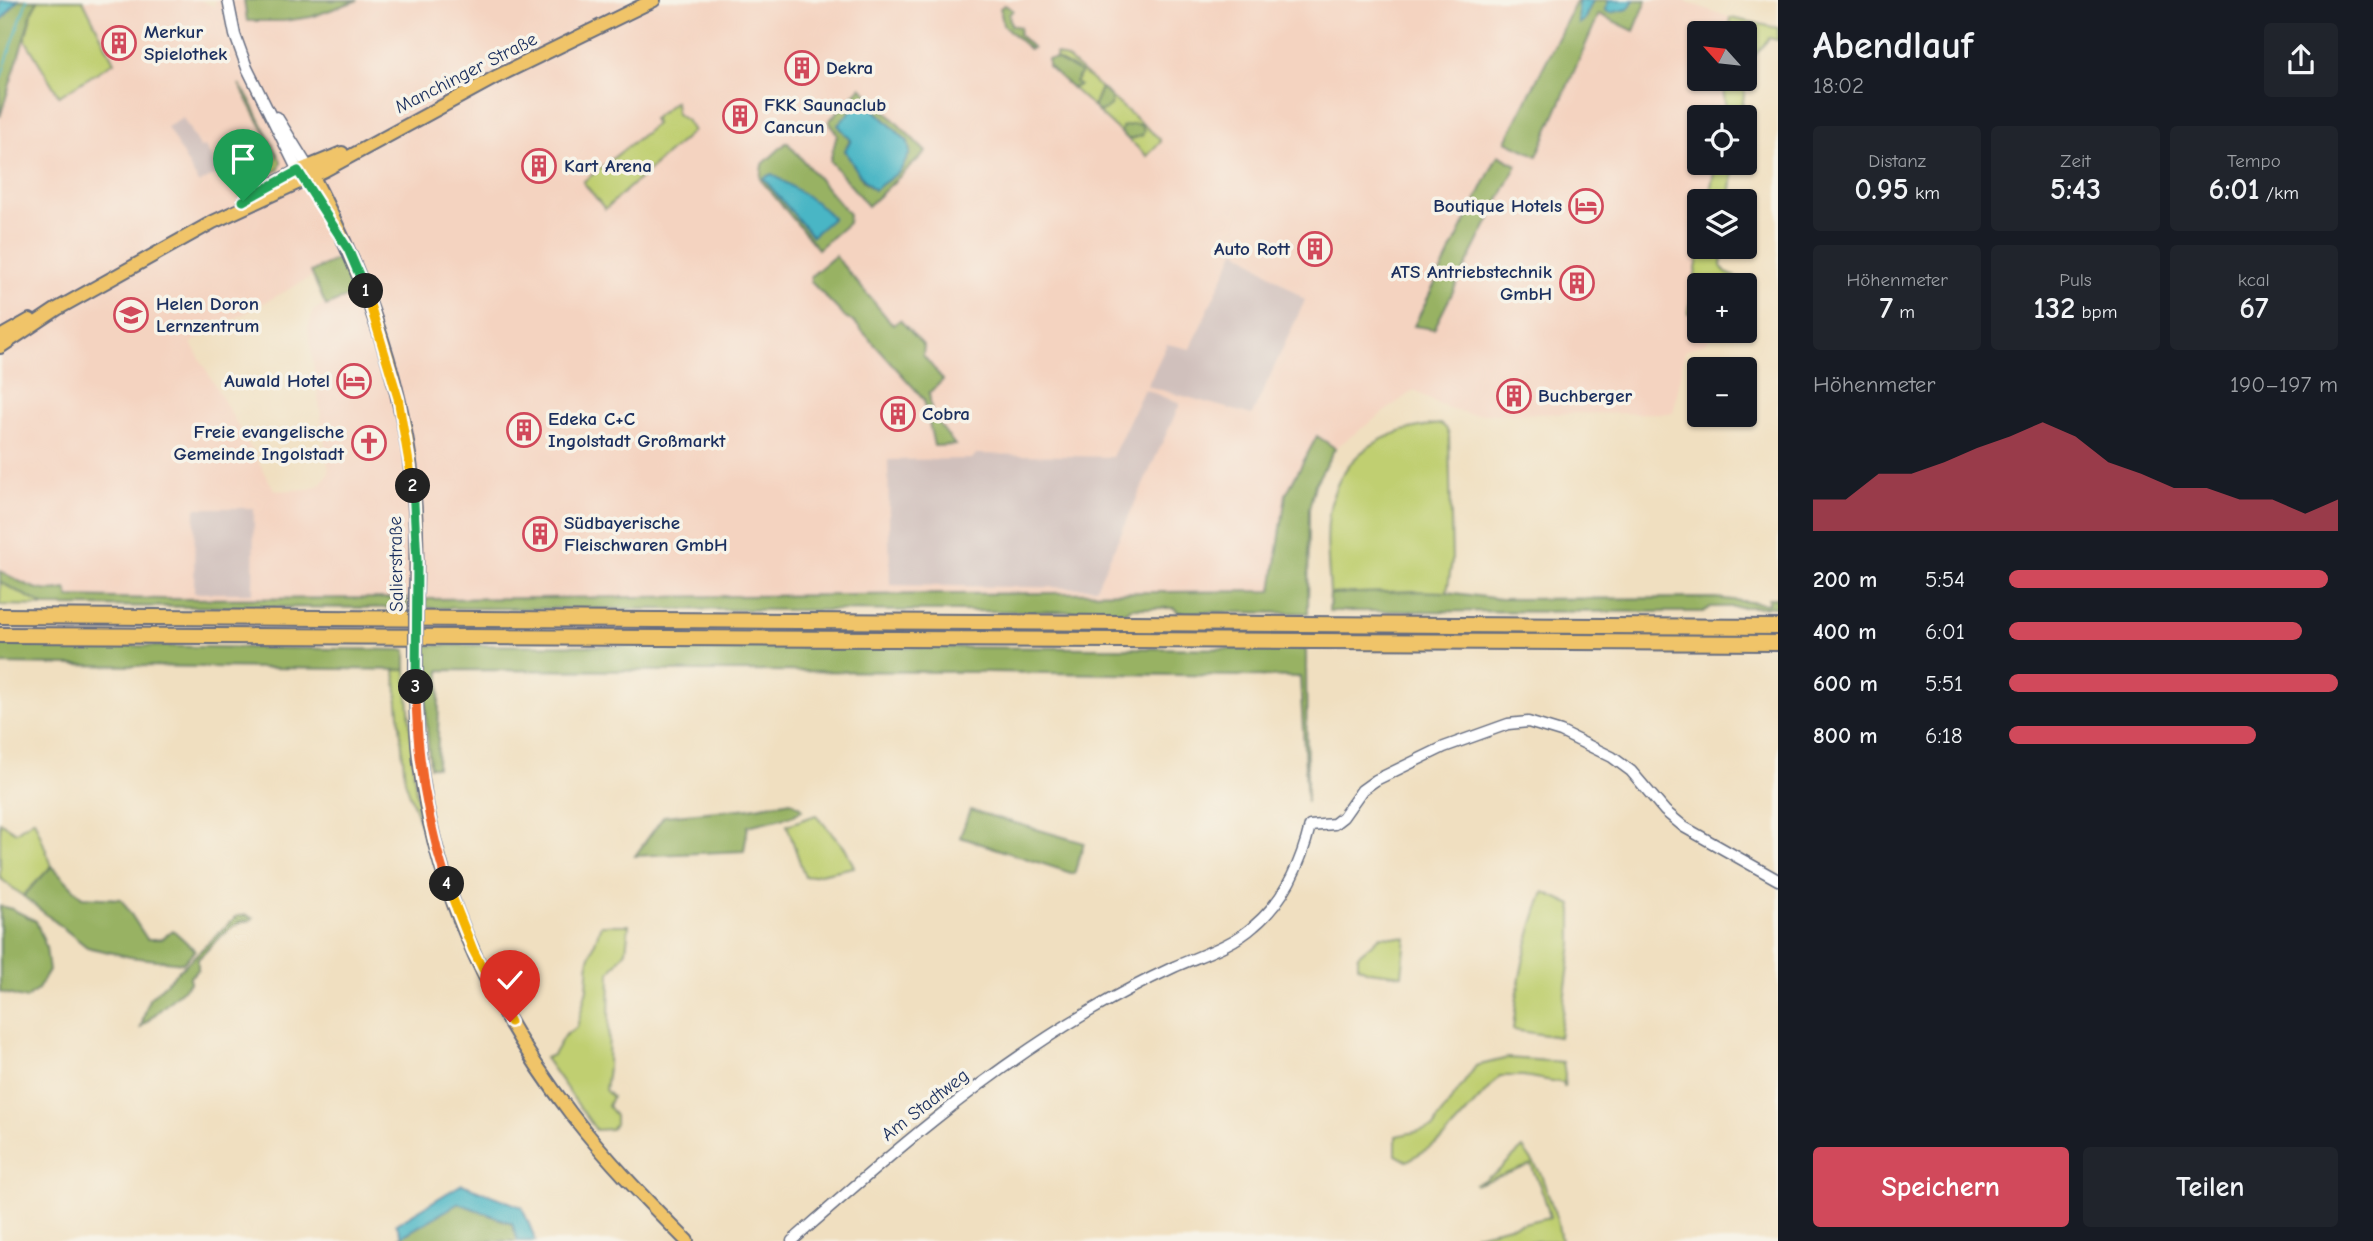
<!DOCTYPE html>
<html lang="de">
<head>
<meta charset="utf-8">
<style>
	:root { --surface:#171b24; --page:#20242c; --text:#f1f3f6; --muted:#9ea1a6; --accent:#d1495b }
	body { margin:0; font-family:"Comic Neue",sans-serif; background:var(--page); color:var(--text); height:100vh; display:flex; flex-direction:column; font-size:26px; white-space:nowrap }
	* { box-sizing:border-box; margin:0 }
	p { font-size:23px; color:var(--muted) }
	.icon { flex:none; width:38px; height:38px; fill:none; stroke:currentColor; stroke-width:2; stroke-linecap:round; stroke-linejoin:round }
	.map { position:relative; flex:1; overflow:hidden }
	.sheet { display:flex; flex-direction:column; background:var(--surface); width:595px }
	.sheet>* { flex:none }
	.needle { width:46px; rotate:297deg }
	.tools { position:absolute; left:1687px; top:21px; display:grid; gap:14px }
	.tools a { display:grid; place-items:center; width:70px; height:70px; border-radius:7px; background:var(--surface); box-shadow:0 2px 5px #0004; font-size:35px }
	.pin { position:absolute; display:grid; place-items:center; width:60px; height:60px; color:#fff; margin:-72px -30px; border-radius:50% 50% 50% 0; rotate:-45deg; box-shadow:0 0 7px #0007 }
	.pin .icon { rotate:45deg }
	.km { position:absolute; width:35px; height:35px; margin:-18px; border-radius:50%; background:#222; color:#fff; font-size:19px; line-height:35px; text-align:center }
	.round { display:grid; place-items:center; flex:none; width:74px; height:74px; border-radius:7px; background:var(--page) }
	.headline { display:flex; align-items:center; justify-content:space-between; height:119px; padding:0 35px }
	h1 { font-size:38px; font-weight:700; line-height:52px }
	.stats { display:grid; grid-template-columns:repeat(3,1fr); gap:10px; height:119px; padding:7px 35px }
	.stats div { display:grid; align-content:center; border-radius:7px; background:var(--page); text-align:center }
	.stats b { font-size:30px; font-weight:700 }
	.stats small { font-size:19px; font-weight:400 }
	.stats p { font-size:19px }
	.chart { height:196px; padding:14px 35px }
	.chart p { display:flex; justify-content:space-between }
	.chart svg { width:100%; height:126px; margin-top:7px; fill:var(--accent); opacity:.7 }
	.action { display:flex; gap:14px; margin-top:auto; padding:14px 35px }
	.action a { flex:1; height:80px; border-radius:7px; background:var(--accent); color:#fff; font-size:28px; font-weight:700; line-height:80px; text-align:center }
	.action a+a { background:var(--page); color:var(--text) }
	ul { padding:0 35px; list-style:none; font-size:23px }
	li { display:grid; grid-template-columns:112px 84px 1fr; align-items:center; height:52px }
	li i { height:18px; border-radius:9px; background:var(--accent) }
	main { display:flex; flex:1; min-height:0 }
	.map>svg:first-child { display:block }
	.built { fill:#f4d3c0; fill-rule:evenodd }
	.industrial { fill:#d0c0bc }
	.green { fill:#c0cf71; stroke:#6e7f68; stroke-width:2 }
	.forest { fill:#98b263; stroke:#5a7060; stroke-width:2; fill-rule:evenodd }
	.water { fill:#49b6c5; stroke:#327292; stroke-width:2 }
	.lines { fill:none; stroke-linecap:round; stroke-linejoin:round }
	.stream { stroke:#49b6c5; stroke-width:2 }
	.minor-casing { stroke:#666d80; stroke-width:13 }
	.major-casing { stroke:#666d80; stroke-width:16 }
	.highway-casing { stroke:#666d80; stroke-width:18 }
	.minor { stroke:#fff; stroke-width:10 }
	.major { stroke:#f0c469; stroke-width:12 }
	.highway { stroke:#f0c469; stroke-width:14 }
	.major-bridge-casing { stroke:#666d80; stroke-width:16; stroke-linecap:butt }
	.major-bridge { stroke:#f0c469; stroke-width:12 }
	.split-1-casing { stroke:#fff; stroke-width:14 }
	.split-2-casing { stroke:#fff; stroke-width:14 }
	.split-3-casing { stroke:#fff; stroke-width:14 }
	.split-4-casing { stroke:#fff; stroke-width:14 }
	.split-5-casing { stroke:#fff; stroke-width:14 }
	.split-1 { stroke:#22a559; stroke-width:9 }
	.split-2 { stroke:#f5b400; stroke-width:9 }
	.split-3 { stroke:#22a559; stroke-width:9 }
	.split-4 { stroke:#f0652b; stroke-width:9 }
	.split-5 { stroke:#f5b400; stroke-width:9 }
	.labels { text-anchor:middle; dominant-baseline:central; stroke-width:7; stroke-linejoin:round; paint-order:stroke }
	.poi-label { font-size:19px; font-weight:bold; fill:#1b2f5e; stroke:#f7f3e8; text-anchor:start }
	.street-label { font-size:19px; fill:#1b2f5e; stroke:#f7f3e8 }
</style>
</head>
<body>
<main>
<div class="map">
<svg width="1778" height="1241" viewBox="0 0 1778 1241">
	<rect width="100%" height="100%" fill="#f7f3e8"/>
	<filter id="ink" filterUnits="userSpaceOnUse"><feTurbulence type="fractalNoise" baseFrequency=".0143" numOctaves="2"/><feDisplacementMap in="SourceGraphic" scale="14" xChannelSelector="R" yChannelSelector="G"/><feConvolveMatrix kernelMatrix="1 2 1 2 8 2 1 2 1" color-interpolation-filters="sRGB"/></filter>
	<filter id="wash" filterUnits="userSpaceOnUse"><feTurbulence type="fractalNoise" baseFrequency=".00686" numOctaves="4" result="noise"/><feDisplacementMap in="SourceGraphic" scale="28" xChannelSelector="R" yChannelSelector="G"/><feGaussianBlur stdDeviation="1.57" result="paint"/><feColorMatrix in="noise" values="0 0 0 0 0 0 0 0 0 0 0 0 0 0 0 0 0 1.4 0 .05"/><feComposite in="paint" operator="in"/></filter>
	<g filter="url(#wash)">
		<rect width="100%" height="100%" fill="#f0dfc0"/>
		<path class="built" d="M86,0H200L215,7V0H244L248,21H284L311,17L358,0H1577L1507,141L1537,156L1599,13L1634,31L1647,0H1682L1731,18L1729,33H1699V79H1723L1722,91L1727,103L1725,117H1699V163H1716L1708,201H1699L1700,247L1688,312L1699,314V331H1712V334L1704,344L1685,350L1673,413L1468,414L1440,405L1414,390L1335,448L1317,436L1286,494L1278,536L1273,591L426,599H163L68,597L66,589L48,592L32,588L0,571V117L25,39L59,96L114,62L83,2ZM675,101L676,114L686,120L605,208L583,182L656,124L653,120ZM337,259L352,294L326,305L325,303L313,311L308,328L329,473L321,484L309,489L275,491L191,343L313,276L312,271ZM854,278L893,326L900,320L923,355L932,415L954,445H934L925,399L856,324L844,316L811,282Z"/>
		<g class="industrial">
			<path d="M183,118L200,148L205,146L219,172L199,184L167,127Z"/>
			<path d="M1236,249L1305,300L1252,415L1147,386L1167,344L1190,349Z"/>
			<path d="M1144,389L1180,404L1096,588L890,585L888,460L972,459L976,454L1112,457Z"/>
			<path d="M195,508H254L253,593H194Z"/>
		</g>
		<g class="green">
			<path d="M38,0H83L114,62L59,96L25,39L33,9Z"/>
			<path d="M1731,18L1778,28V40L1769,38L1748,64L1741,117H1725C1727,103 1722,93 1723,79H1745V33H1729Z"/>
			<path d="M1056,54L1068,59L1101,88L1093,107L1072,88L1078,85L1075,82L1081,74L1072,67L1056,59Z"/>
			<path d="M239,84L249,98L281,161L279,169L264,177L275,163L276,154Z"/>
			<path d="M1111,97L1160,139V142L1147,156L1128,139L1135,138L1123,127L1121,133L1098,112L1106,109L1111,104Z"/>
			<path d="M675,101L676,114L686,120L693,131L605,209L583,182L656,124L653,119Z"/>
			<path d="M1716,163H1735L1729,201H1708Z"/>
			<path d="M1700,247H1723L1721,266L1726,273L1741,279L1739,285H1699V314L1688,313Z"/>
			<path d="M1441,424L1446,428L1449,435L1452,561L1447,592L1330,594C1329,568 1325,540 1329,513C1338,453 1385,429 1441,424Z"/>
			<path d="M0,582L45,606L0,605Z"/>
			<path d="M395,670H406L414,776L421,827L405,780Z"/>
			<path d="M816,815L846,849L854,867L805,877L787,825Z"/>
			<path d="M34,819L52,866L23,896L0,878V822L16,832Z"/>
			<path d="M1544,892L1572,905V944L1559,1037L1513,1030C1518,980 1526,938 1544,892Z"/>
			<path d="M601,925H629L626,951L610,972L608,1068L605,1090L612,1097L608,1106L615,1116V1124L611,1129L596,1130L545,1058L553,1055L564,1036L577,1027L587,989L589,959Z"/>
			<path d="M1381,936L1406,938L1402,975L1368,971L1358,966V955Z"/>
			<path d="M1508,1058L1563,1062L1565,1075L1564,1088V1083L1523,1076H1500L1442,1140L1407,1161L1396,1155V1136L1434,1128L1438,1119L1476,1066Z"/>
			<path d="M1523,1148L1540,1172L1557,1219L1561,1241H1477L1475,1234L1550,1217L1543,1193L1531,1165L1475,1185L1497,1172Z"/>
		</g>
		<g class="forest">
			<path d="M18,0H38L33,9L0,117V22Z"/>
			<path d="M244,0H358L311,17L284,21H247Z"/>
			<path d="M1577,0H1580L1578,4L1584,20L1593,0H1609L1605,10L1627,9L1634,0H1647L1634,31L1599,14L1537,156L1506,141Z"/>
			<path d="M1005,5L1013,10L1009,15L1011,25L1020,27L1019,35L1033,48L1029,49L1003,25L1000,8Z"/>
			<path d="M1048,59H1056L1081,73L1075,82L1079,85L1072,88L1048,66Z"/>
			<path d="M861,87L926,152L868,206L830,161L837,135L829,121ZM866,102L908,142L874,190L864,182L845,151Z"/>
			<path d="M1101,88L1111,97V104L1106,109L1098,112L1093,107Z"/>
			<path d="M1135,124L1141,125L1144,131L1142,136L1128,139L1121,133L1122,127Z"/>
			<path d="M787,142L849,214L848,223L818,249L760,179L762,165Z"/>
			<path d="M1498,155L1517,165L1434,329L1414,326Z"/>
			<path d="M835,256L893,325L900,320L924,346L923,355L943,380L929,393L932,415L955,445L934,446L924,399L856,324L844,316L811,282V276Z"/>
			<path d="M337,259L342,261L353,284L354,291L347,297L326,306L311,272Z"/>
			<path d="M1317,436L1335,448L1315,484L1309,509L1308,613L1178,612L1174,608H1131L1126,612L426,608V599L1272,591L1286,494Z"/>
			<path d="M0,571C21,582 41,596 66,589L69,597L163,599L407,598V608L45,606L0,582Z"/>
			<path d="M1413,591L1447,592L1500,599L1715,598L1768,604V598H1778V607H1711L1703,612L1329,611L1330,594Z"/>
			<path d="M0,644L406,650V670L0,664Z"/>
			<path d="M426,645L1306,649L1307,803L1300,677L986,672L440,670L437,767H430L426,719Z"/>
			<path d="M791,801L803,809L794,815L748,826L744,851L635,856L664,816L750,808Z"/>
			<path d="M970,810L1084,843L1074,874L960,837Z"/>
			<path d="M52,866L82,897L121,899L147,939H162L173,930L195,950L183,963L130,957L87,947L23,896Z"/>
			<path d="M0,906L12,909L36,921L46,947L49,971L38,989L26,999L0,992Z"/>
			<path d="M246,915L253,918L250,921C234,918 210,948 198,959V969L190,977V983L141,1027L149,999L237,916Z"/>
			<path d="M459,1203L512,1224L518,1241H397L396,1240Z"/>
		</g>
		<g class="water">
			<path d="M18,0L0,22V1Z"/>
			<path d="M1580,0H1593L1584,20L1579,24L1578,4Z"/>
			<path d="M1609,0H1634L1628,9L1610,13L1605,10Z"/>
			<path d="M866,102L908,142L910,153L900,171L874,190C861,179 853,166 845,150L851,140L838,125L855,106Z"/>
			<path d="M772,174L817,203L833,218L812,236L763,178Z"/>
			<path d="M462,1184L522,1207L536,1241H518L512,1223L459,1203L402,1236L396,1224Z"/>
		</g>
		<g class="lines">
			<path class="stream" d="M0,80L27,0"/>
		</g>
	</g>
	<g filter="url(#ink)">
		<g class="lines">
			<g class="minor-casing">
				<g id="minor">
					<path d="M228,0L235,35L247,68L298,171"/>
					<path d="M277,117L308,167"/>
					<path d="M792,1241C886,1158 981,1075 1090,1011C1117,995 1146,980 1174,967C1201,955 1232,946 1254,926C1284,901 1301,863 1310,826L1334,824L1343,817L1362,790L1376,780L1444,747L1508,724L1528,722L1561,732L1612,757L1631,771L1665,811L1684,827L1778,880"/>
				</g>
			</g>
			<g class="major-casing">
				<g id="major">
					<path d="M308,167C359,264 400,368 412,478C417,517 417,556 416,595"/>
					<path d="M257,193L298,171L342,153"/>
					<path d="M0,337L30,320"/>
					<path d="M0,347L57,309L213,222L325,170L496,77L654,0"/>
					<path d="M416,661C416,700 416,739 422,778C439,901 497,1017 572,1115C607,1160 647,1201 687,1241"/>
				</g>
			</g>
			<g class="highway-casing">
				<g id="highway">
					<path d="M0,616L1778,627"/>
					<path d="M0,635L1778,643"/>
				</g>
			</g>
			<use href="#minor" class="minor"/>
			<use href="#major" class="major"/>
			<use href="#highway" class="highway"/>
			<g class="major-bridge-casing">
				<path id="major-bridge" d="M416,661V595"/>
			</g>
			<use href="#major-bridge" class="major-bridge"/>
		</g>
	</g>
	<g class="lines" filter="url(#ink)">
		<g class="split-1-casing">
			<path id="split-1" d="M243,201L298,171L348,249L366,291"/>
		</g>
		<g class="split-2-casing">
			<path id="split-2" d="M366,291L398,398L413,486"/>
		</g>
		<g class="split-3-casing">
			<path id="split-3" d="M413,486L417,561L416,687"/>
		</g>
		<g class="split-4-casing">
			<path id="split-4" d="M416,687C416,754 427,820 447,884"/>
		</g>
		<g class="split-5-casing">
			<path id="split-5" d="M447,884L473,950L510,1022"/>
		</g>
		<use href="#split-1" class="split-1"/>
		<use href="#split-2" class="split-2"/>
		<use href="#split-3" class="split-3"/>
		<use href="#split-4" class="split-4"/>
		<use href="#split-5" class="split-5"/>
	</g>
	<defs>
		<g id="building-ring" transform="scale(1.75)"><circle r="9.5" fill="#f7f3e8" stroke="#d1495b" stroke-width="1.5"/><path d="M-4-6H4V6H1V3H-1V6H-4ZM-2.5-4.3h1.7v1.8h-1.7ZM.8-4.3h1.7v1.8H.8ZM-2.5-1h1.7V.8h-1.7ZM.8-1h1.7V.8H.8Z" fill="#d1495b"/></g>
		<g id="hotel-ring" transform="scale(1.75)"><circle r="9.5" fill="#f7f3e8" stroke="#d1495b" stroke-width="1.5"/><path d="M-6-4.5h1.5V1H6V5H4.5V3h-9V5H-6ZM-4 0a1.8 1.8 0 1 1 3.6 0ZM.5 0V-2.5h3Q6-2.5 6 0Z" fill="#d1495b"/></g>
		<g id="school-ring" transform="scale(1.75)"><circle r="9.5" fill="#f7f3e8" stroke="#d1495b" stroke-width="1.5"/><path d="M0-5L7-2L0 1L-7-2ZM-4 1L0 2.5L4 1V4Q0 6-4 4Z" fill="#d1495b"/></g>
		<g id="church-ring" transform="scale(1.75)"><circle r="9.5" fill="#f7f3e8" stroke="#d1495b" stroke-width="1.5"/><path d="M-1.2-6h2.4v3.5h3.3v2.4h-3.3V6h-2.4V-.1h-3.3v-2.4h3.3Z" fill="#d1495b"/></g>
	</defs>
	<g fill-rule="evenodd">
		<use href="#building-ring" x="119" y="43"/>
		<use href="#building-ring" x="802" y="68"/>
		<use href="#building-ring" x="740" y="116"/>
		<use href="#building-ring" x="539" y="166"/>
		<use href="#hotel-ring" x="1586" y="206"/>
		<use href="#building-ring" x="1315" y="249"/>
		<use href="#building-ring" x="1577" y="283"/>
		<use href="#school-ring" x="131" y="315"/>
		<use href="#hotel-ring" x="354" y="381"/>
		<use href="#building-ring" x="1514" y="396"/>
		<use href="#building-ring" x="898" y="414"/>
		<use href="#building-ring" x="524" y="430"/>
		<use href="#church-ring" x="369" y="443"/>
		<use href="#building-ring" x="540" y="534"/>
	</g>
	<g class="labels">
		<g class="poi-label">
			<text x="144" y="32">Merkur<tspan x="144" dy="22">Spielothek</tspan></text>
			<text x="826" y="68">Dekra</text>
			<text x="764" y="105">FKK Saunaclub<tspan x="764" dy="22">Cancun</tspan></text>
			<text x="564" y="166">Kart Arena</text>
			<text x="1562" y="206" text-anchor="end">Boutique Hotels</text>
			<text x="1290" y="249" text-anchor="end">Auto Rott</text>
			<text x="1552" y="272" text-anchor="end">ATS Antriebstechnik<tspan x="1552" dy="22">GmbH</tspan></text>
			<text x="156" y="304">Helen Doron<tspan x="156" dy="22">Lernzentrum</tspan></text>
			<text x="330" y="381" text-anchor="end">Auwald Hotel</text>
			<text x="1538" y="396">Buchberger</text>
			<text x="922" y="414">Cobra</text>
			<text x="548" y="419">Edeka C+C<tspan x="548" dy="22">Ingolstadt Großmarkt</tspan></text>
			<text x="344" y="432" text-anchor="end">Freie evangelische<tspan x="344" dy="22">Gemeinde Ingolstadt</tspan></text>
			<text x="564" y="523">Südbayerische<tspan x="564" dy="22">Fleischwaren GmbH</tspan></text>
		</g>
		<g class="street-label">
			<text transform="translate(466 73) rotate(-27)">Manchinger Straße</text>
			<text transform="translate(396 564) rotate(-91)">Salierstraße</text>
			<text transform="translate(925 1105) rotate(-38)">Am Stadtweg</text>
		</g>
	</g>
</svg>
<div class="tools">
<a><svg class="needle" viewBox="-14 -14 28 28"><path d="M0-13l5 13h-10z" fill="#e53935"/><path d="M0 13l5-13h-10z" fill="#9ea1a6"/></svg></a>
<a><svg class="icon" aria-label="locate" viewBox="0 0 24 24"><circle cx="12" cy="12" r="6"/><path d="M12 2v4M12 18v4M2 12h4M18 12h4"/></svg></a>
<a><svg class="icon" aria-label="layers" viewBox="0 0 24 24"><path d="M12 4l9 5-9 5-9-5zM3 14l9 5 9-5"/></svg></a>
<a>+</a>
<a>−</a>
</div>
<div class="pin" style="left:243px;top:201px;background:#1e9e55"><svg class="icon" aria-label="arrive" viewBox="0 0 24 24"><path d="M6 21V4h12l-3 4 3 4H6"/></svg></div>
<div class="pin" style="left:510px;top:1022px;background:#d93025"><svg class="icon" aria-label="check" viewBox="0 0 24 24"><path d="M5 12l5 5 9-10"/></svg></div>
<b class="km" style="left:366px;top:291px">1</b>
<b class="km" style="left:413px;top:486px">2</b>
<b class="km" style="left:416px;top:687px">3</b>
<b class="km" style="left:447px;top:884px">4</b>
</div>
<section class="sheet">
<div class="headline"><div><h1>Abendlauf</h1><p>18:02</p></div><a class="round"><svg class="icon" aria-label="share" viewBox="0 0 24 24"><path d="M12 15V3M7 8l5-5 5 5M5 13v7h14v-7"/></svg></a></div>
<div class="stats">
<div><p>Distanz</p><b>0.95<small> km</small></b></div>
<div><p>Zeit</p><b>5:43</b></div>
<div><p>Tempo</p><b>6:01<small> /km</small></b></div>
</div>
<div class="stats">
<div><p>Höhenmeter</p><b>7<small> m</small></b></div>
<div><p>Puls</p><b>132<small> bpm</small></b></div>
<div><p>kcal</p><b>67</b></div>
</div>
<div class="chart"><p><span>Höhenmeter</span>190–197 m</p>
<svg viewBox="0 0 160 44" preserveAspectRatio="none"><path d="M0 44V33L10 33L20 24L30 24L40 20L50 15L60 11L70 6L80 11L90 20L100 24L110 29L120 29L130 33L140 33L150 38L160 33V44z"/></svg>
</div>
<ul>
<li><b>200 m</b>5:54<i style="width:97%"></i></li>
<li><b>400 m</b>6:01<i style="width:89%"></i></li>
<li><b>600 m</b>5:51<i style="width:100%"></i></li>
<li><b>800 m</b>6:18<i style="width:75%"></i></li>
</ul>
<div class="action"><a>Speichern</a><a>Teilen</a></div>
</section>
</main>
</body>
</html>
